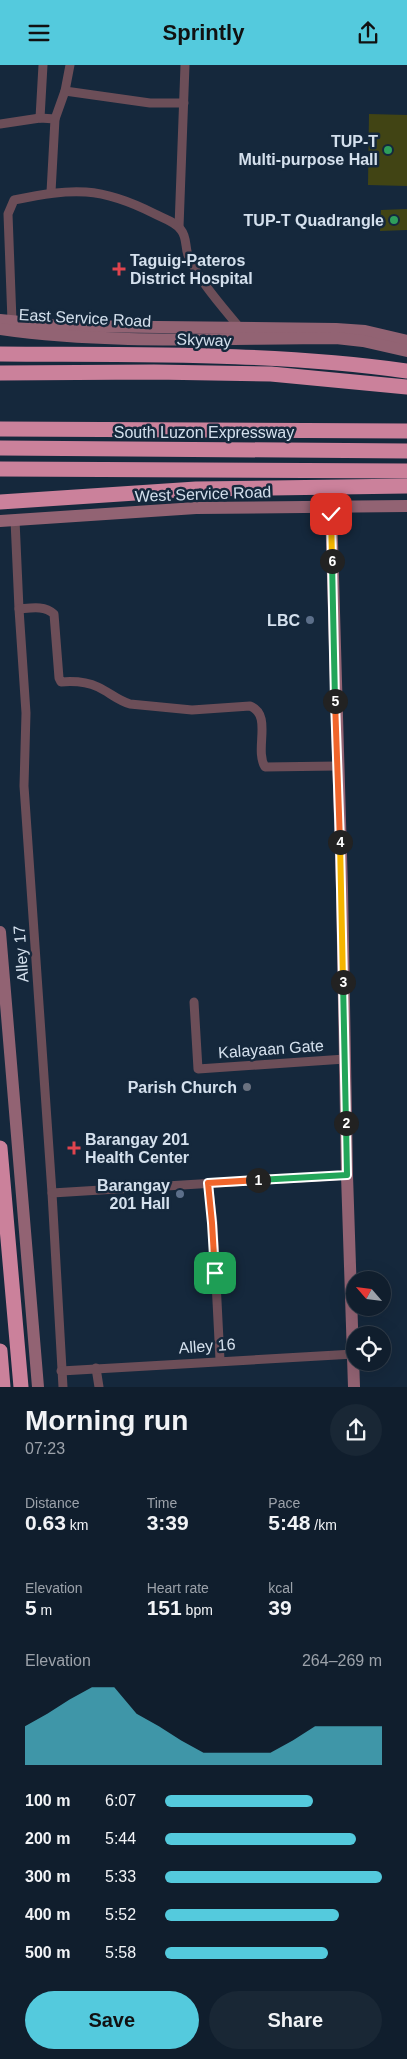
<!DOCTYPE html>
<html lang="en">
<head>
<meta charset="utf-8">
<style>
	:root { --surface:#101e2d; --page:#192735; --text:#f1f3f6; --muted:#9ca2aa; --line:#303c49; --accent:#54cadd }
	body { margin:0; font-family:Helvetica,sans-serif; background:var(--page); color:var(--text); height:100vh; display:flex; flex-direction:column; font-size:19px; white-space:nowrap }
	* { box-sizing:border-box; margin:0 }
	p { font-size:16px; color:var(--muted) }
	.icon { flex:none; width:28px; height:28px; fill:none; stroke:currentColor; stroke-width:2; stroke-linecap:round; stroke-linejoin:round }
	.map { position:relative; height:1322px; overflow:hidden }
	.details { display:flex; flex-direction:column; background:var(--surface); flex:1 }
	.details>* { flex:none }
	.needle { width:32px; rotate:298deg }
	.controls { position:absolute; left:346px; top:1206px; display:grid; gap:10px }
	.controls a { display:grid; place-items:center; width:45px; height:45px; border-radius:50%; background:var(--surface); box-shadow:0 5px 20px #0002,0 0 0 1px var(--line); font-size:25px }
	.pin { position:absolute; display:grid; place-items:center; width:42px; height:42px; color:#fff; margin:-21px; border-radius:10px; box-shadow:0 2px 8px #0006 }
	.km { position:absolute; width:25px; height:25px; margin:-12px; border-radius:50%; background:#222; color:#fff; font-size:14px; line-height:25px; text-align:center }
	.round { display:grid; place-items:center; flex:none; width:52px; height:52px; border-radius:26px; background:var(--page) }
	.headline { display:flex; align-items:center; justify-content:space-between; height:85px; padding:0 25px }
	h1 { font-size:28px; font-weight:600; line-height:38px }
	.metrics { display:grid; grid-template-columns:repeat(3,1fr); gap:8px; height:85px; padding:5px 25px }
	.metrics div { display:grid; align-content:center }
	.metrics b { font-size:21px; font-weight:600 }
	.metrics small { font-size:14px; font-weight:400 }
	.metrics p { font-size:14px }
	.chart { height:140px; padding:10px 25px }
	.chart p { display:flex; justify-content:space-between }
	.chart svg { width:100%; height:90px; margin-top:5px; fill:var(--accent); opacity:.7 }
	.primary-button { display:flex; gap:10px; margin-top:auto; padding:10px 25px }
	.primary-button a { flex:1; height:58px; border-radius:30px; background:var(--accent); color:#111; font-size:20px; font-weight:600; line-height:58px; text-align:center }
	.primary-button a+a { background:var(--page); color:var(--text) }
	ul { padding:0 25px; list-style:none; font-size:16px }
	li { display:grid; grid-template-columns:80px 60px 1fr; align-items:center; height:38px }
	li i { height:12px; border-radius:6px; background:var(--accent) }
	header { display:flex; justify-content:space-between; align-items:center; height:65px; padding:0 25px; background:var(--accent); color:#111; font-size:22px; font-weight:600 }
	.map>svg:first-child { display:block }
	.green { fill:#414414 }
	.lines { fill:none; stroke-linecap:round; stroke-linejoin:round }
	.street { stroke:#6c4e58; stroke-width:9 }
	.secondary { stroke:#926373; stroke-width:12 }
	.highway { stroke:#cb819b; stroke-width:15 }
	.split-1-casing { stroke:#fff; stroke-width:10 }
	.split-2-casing { stroke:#fff; stroke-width:10 }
	.split-3-casing { stroke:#fff; stroke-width:10 }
	.split-4-casing { stroke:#fff; stroke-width:10 }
	.split-5-casing { stroke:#fff; stroke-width:10 }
	.split-6-casing { stroke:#fff; stroke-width:10 }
	.split-7-casing { stroke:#fff; stroke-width:10 }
	.split-1 { stroke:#f0652b; stroke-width:6 }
	.split-2 { stroke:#22a559; stroke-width:6 }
	.split-3 { stroke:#22a559; stroke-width:6 }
	.split-4 { stroke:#f5b400; stroke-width:6 }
	.split-5 { stroke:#f0652b; stroke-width:6 }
	.split-6 { stroke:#22a559; stroke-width:6 }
	.split-7 { stroke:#f5b400; stroke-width:6 }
	.leisure-dot { fill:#2e9e5b; stroke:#15283c; stroke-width:2 }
	.health-dot { fill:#e0444e; stroke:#15283c; stroke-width:2 }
	.service-dot { fill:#5c6f8a; stroke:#15283c; stroke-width:2 }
	.worship-dot { fill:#6b7280; stroke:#15283c; stroke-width:2 }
	.labels { text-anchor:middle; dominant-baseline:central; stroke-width:5; stroke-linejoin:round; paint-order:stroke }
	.poi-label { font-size:16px; font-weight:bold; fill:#d4e0ed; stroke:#15283c; text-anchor:end }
	.street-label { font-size:16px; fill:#d4e0ed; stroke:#15283c }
</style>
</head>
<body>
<header><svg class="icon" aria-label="menu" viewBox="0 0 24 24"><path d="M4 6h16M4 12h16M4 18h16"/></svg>Sprintly<svg class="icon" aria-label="share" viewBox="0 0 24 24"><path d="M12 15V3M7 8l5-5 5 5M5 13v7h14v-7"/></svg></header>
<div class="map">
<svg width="407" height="1322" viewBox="0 0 407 1322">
	<rect width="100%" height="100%" fill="#15283c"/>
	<g class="green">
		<path d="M369,49L407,50V121L368,120Z"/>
		<path d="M407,144V165L380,166L381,145Z"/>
	</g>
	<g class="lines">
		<g class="street">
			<path d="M65,26L150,38H184"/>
			<path d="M40,53L43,0"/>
			<path d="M0,59L40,53L55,54"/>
			<path d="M51,127L55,54L65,26L70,0"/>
			<path d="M179,162L185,0"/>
			<path d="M12,256L8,149L14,135C73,123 100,121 155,149C163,153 176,157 181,165C187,172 185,182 188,190C199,216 221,240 239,262"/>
			<path d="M15,455L19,544L26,648L24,721L52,1128L63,1322"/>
			<path d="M19,544C31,543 44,540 54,549L59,613L61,617C73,616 87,617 98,622C109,627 117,635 130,639L192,645L250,641C273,650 254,684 265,702L337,701"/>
			<path d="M194,937L198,1004L345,994"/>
			<path d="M208,1118L213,1158L220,1295"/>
			<path d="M52,1128L347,1110"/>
			<path d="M96,1303L99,1322"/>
			<path d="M61,1306L354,1289"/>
		</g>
		<g class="secondary">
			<path d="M0,255L62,261L336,264L365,266L407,276"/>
			<path d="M0,264C111,280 224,273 336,273L363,276L407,286"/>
			<path d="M331,442L342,825L347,1110L354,1322"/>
			<path d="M0,456L196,443L407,441"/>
			<path d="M0,867L38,1322"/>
		</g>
		<g class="highway">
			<path d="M0,289C135,290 273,287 407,306"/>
			<path d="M0,308L154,307L271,309L407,322"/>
			<path d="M0,364L407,366"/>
			<path d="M0,383L407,386"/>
			<path d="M0,404L407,406"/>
			<path d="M0,437L196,424L407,421"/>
			<path d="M0,1083L21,1322"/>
			<path d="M0,1286L3,1322"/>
		</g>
	</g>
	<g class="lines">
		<g class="split-1-casing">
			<path id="split-1" d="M215,1208L212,1158L208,1118L258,1115"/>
		</g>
		<g class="split-2-casing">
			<path id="split-2" d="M258,1115L347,1110L346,1058"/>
		</g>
		<g class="split-3-casing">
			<path id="split-3" d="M343,917L346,1058"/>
		</g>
		<g class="split-4-casing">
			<path id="split-4" d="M340,777L343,917"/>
		</g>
		<g class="split-5-casing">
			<path id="split-5" d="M335,636L340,777"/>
		</g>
		<g class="split-6-casing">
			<path id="split-6" d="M332,496L335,636"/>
		</g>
		<g class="split-7-casing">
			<path id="split-7" d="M331,449L332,496"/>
		</g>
		<use href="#split-1" class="split-1"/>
		<use href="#split-2" class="split-2"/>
		<use href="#split-3" class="split-3"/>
		<use href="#split-4" class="split-4"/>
		<use href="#split-5" class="split-5"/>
		<use href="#split-6" class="split-6"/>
		<use href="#split-7" class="split-7"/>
	</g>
	<g class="leisure-dot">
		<circle cx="388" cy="85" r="5"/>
		<circle cx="394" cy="155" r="5"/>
	</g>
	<g class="health-dot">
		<path d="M116.5 196.5h5v5h5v5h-5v5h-5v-5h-5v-5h5z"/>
		<path d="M71.5 1075.5h5v5h5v5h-5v5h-5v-5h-5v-5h5z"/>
	</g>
	<g class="service-dot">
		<circle cx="310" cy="555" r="5"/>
		<circle cx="180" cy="1129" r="5"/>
	</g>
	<circle class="worship-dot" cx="247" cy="1022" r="5"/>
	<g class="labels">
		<g class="poi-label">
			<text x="378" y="76">TUP-T<tspan x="378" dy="18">Multi-purpose Hall</tspan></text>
			<text x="384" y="155">TUP-T Quadrangle</text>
			<text x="130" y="195" text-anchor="start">Taguig-Pateros<tspan x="130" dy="18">District Hospital</tspan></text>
			<text x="300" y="555">LBC</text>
			<text x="237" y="1022">Parish Church</text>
			<text x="85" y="1074" text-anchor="start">Barangay 201<tspan x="85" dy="18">Health Center</tspan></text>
			<text x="170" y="1120">Barangay<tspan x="170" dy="18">201 Hall</tspan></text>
		</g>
		<g class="street-label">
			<text transform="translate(85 253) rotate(3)">East Service Road</text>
			<text transform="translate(204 275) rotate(2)">Skyway</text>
			<text x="204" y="367">South Luzon Expressway</text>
			<text transform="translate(203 429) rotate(-2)">West Service Road</text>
			<text transform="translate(21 889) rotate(-94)">Alley 17</text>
			<text transform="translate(271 984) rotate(-4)">Kalayaan Gate</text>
			<text transform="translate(207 1281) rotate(-4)">Alley 16</text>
		</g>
	</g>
</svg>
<div class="controls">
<a><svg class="needle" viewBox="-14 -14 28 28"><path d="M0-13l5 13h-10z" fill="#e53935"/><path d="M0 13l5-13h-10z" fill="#9ca2aa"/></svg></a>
<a><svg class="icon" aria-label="locate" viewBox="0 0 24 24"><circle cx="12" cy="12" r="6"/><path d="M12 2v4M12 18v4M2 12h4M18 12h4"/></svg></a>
</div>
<div class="pin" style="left:215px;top:1208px;background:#1e9e55"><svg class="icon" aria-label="arrive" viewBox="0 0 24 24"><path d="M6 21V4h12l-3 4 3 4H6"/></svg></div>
<div class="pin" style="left:331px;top:449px;background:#d93025"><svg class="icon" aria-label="check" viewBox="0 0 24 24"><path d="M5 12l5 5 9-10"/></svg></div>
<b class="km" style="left:258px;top:1115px">1</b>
<b class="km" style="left:346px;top:1058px">2</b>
<b class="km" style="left:343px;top:917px">3</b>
<b class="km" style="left:340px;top:777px">4</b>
<b class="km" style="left:335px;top:636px">5</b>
<b class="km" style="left:332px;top:496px">6</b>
</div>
<section class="details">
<div class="headline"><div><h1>Morning run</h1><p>07:23</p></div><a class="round"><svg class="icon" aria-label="share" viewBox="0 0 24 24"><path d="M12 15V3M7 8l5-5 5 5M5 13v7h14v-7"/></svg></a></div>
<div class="metrics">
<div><p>Distance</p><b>0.63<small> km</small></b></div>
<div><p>Time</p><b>3:39</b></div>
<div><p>Pace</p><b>5:48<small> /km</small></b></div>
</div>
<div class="metrics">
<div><p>Elevation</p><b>5<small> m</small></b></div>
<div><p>Heart rate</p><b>151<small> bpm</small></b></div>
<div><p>kcal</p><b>39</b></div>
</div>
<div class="chart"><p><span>Elevation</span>264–269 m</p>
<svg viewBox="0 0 160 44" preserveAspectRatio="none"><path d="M0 44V25L10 19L20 12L30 6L40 6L50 19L60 25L70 32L80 38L90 38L100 38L110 38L120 32L130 25L140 25L150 25L160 25V44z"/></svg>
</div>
<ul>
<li><b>100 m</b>6:07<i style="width:68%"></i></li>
<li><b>200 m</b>5:44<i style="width:88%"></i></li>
<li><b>300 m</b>5:33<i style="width:100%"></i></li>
<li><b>400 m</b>5:52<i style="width:80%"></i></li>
<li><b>500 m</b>5:58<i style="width:75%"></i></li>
</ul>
<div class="primary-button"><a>Save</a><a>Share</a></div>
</section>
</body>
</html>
